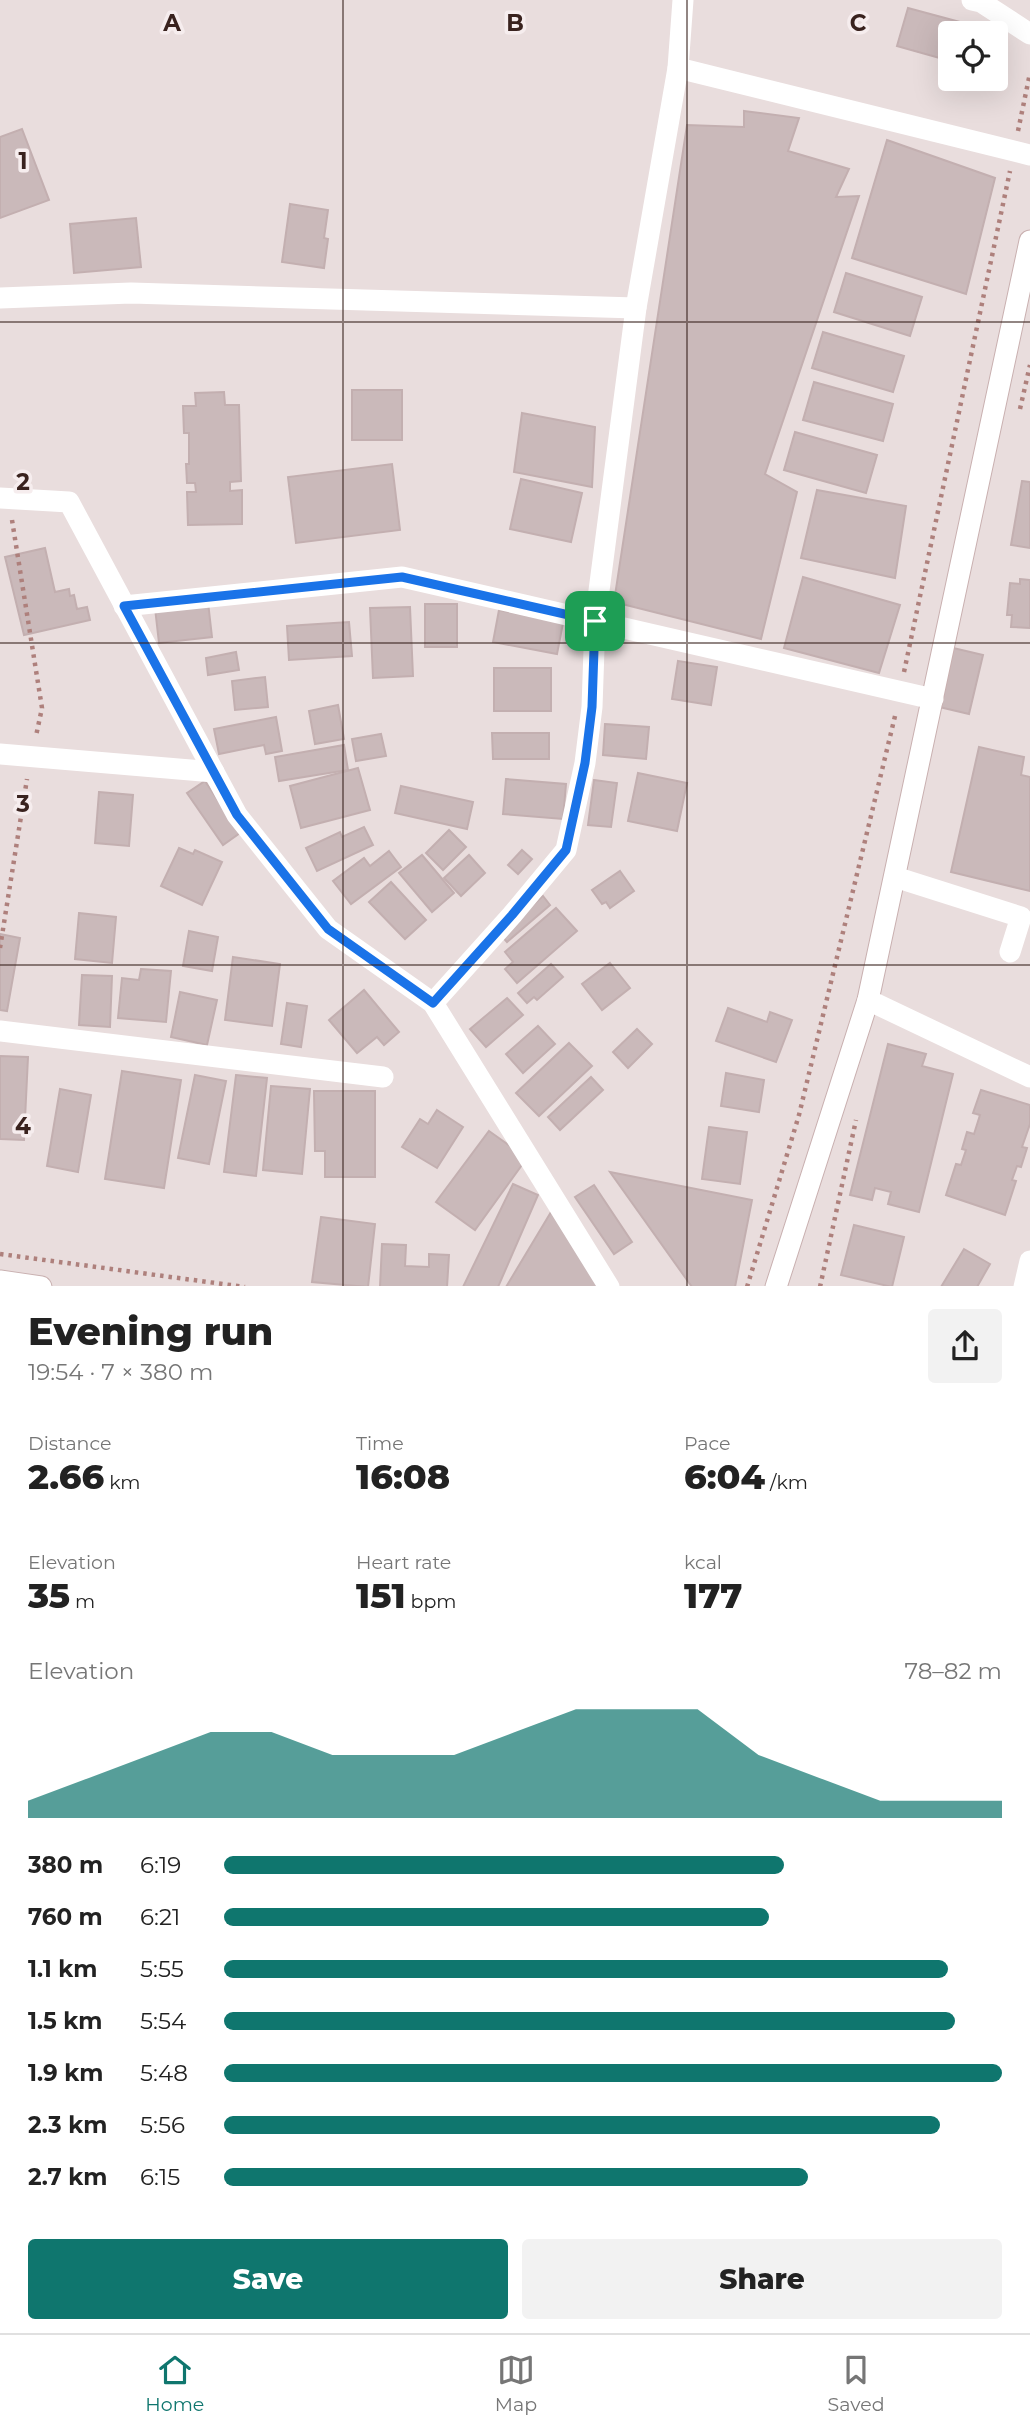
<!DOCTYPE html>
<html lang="en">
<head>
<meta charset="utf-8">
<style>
	:root { --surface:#fff; --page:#f2f2f2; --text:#222; --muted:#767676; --line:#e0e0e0; --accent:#0f766e }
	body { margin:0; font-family:Montserrat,sans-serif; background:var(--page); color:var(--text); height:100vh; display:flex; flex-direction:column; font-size:26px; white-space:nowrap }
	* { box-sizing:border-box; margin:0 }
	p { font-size:23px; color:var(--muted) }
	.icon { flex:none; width:38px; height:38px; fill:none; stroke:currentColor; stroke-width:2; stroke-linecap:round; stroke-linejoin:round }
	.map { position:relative; height:1286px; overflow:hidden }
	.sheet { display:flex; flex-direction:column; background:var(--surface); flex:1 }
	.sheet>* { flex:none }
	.controls { position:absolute; left:938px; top:21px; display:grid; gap:14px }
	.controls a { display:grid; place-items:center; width:70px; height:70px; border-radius:7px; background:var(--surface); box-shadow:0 7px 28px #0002; font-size:35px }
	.pin { position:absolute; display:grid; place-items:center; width:60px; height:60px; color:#fff; margin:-30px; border-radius:14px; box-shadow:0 4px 10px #0006 }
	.round { display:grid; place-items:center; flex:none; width:74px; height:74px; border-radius:7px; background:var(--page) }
	.summary { display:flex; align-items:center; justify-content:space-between; height:119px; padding:0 28px }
	h1 { font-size:38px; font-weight:800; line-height:52px }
	.metrics { display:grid; grid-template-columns:repeat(3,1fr); gap:10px; height:119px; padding:7px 28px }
	.metrics div { display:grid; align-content:center }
	.metrics b { font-size:35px; font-weight:800 }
	.metrics small { font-size:19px; font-weight:400 }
	.metrics p { font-size:19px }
	.chart { height:196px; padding:14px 28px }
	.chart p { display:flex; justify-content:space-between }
	.chart svg { width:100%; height:126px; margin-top:7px; fill:var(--accent); opacity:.7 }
	.primary-button { display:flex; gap:14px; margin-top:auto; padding:14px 28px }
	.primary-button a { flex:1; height:80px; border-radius:7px; background:var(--accent); color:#fff; font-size:28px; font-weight:800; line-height:80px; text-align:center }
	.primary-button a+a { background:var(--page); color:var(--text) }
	ul { padding:0 28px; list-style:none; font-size:23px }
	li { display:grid; grid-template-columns:112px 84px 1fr; align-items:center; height:52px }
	li i { height:18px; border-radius:9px; background:var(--accent) }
	.menu { display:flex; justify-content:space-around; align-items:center; height:98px; border-top:2px solid var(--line); background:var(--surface); font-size:19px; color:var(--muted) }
	.menu a { display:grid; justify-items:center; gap:4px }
	.menu .selected { color:var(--accent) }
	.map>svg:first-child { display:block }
	.building { fill:#cab9ba; stroke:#c3afb0; stroke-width:2 }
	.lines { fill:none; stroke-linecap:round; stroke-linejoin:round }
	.secondary-casing { stroke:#c9b0b0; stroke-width:23 }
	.path { stroke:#ae807c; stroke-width:4.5; stroke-dasharray:3.5 5; stroke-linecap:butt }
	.street { stroke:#fff; stroke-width:21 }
	.secondary { stroke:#fff; stroke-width:21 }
	.route-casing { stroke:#fff; stroke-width:14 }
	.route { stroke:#1a73e8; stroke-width:9 }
	.grid { fill:none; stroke:#39221e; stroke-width:2; stroke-opacity:0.55 }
	.grid-label { font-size:23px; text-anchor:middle; font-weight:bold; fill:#39221e; stroke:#f6edee; stroke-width:7; stroke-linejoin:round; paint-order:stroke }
</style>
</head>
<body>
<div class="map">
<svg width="1030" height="1287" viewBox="0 0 1030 1287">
	<rect width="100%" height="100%" fill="#e9dddd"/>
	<g class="building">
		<path d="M908,8L997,32L996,36V33H950V61L897,46Z"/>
		<path d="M744,111L799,118L788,151L849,169L836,197L859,196L765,474L797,492L761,639L614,602L687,125L744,127Z"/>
		<path d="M22,129L49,200L0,218V137Z"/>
		<path d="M887,140L995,178L966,294L852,258Z"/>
		<path d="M290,204L328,210L324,238L328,239L324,268L282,262Z"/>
		<path d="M136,218L141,267L74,273L70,224Z"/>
		<path d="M846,273L922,297L910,336L834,312Z"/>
		<path d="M823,332L904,356L893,392L812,368Z"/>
		<path d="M814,382L893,404L883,441L803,420Z"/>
		<rect x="352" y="390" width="50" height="50"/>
		<path d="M224,392L225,405H239L241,481L230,482V491L242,490V524L188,525L187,492H196L195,483H187L186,464H189V433H184L183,406H196L195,393Z"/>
		<path d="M522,413L595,427L592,487L514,472Z"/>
		<path d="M795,432L877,455L866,493L784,470Z"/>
		<path d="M392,464L400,530L296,543L288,477Z"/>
		<path d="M521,479L582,493L571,542L510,529Z"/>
		<path d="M1022,481L1030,482V548L1011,545Z"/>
		<path d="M817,490L906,506L895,578L801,558Z"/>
		<path d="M45,548L55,592L69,589L70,596L74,595L77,609L87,607L90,620L24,635L5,557Z"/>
		<path d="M803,577L900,605L879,673L784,648Z"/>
		<path d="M1020,579L1030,580V628L1011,627L1012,615H1007L1010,583L1020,584Z"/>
		<path d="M208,602L212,637L159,643L155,608Z"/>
		<rect x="425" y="604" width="32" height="43"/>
		<path d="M410,607L413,676L373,678L370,608Z"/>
		<path d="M499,610L563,623L557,654L493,642Z"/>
		<path d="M349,622L352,656L289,660L287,626Z"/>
		<path d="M949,647L983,655L969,714L935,706Z"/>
		<path d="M236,652L239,670L208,675L206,658Z"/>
		<path d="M678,661L717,667L711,705L672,699Z"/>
		<rect x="494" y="668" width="57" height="43"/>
		<path d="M265,677L268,707L235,710L232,681Z"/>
		<path d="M338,705L344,739L315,744L309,711Z"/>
		<path d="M276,717L282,751L266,754L264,745L219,754L214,729Z"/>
		<path d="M605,724L649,727L646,759L603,755Z"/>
		<path d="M492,733H549V759H493Z"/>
		<path d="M381,734L386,756L356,761L352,739Z"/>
		<path d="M344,745L348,770L279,781L275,757Z"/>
		<path d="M979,747L1024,757L1021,775L1030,777V891L951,872Z"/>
		<path d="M358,768L370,810L301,828L290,786Z"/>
		<path d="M638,773L687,783L677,831L628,821Z"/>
		<path d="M506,779L566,784L563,819L503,814Z"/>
		<path d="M594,780L617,783L611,827L588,825Z"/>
		<path d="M205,781L240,833L223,845L187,793Z"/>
		<path d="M401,786L473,802L467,829L395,813Z"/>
		<path d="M99,792L133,795L129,846L95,843Z"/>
		<path d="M364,827L373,845L317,871L306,848L340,832L342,837Z"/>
		<path d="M449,830L466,847L443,870L426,853Z"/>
		<path d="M179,848L193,854L195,850L222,862L202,905L161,886Z"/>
		<path d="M522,850L532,859L518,874L508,865Z"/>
		<path d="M389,851L401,867L351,904L333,881L364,858L370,866Z"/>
		<path d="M422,855L454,893L432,912L399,873Z"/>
		<path d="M469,855L485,873L461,896L444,878Z"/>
		<path d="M620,871L634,891L610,908L606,902L602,904L592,890Z"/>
		<path d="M391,882L426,920L405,939L369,902Z"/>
		<path d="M543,896L550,905L507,942L500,934Z"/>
		<path d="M556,908L577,931L517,983L505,969L513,962L505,952Z"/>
		<path d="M79,913L116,917L112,963L75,959Z"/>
		<path d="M189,931L218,937L212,971L183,966Z"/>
		<path d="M0,934L20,938L7,1011L0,1010Z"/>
		<path d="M233,957L280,964L272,1026L225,1020Z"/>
		<path d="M610,963L630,988L602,1010L582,984Z"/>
		<path d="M551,964L563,977L537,1000L534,997L527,1003L518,993Z"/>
		<path d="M141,969L171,971L166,1022L118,1018L122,978L139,980Z"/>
		<path d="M82,975L112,976L110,1027L79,1025Z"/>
		<path d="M364,990L399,1032L384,1045L377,1037L357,1053L329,1020Z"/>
		<path d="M180,992L217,1000L207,1045L171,1037Z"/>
		<path d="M507,998L523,1015L486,1047L470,1029Z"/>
		<path d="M287,1003L307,1006L301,1047L281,1044Z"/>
		<path d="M728,1008L767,1022L770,1012L792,1020L776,1062L716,1041Z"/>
		<path d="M538,1026L555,1044L523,1073L506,1054Z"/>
		<path d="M637,1029L652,1044L628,1068L613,1052Z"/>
		<path d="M569,1043L592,1066L539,1116L516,1093Z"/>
		<path d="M888,1044L926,1054L922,1066L953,1074L919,1212L888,1204L891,1192L875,1188L872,1200L850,1195Z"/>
		<path d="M0,1056L28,1057L24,1140L0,1139Z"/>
		<path d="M122,1071L181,1080L164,1188L105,1179Z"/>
		<path d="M726,1073L764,1080L759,1112L721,1106Z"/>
		<path d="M195,1075L226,1081L209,1164L178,1158Z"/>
		<path d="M236,1075L267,1078L256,1176L224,1172Z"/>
		<path d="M591,1077L603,1090L560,1130L548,1117Z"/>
		<path d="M271,1086L310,1089L302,1174L263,1170Z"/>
		<path d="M60,1089L91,1095L78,1172L47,1166Z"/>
		<path d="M981,1090L1030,1105V1124L1022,1147L1027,1148L1021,1167L1017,1166L1012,1180L1016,1181L1005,1215L946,1195L956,1164L961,1165L966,1150L962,1149L967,1132L974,1134L980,1115L973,1113Z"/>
		<path d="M314,1091H375V1177H325V1151H315Z"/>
		<path d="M437,1110L463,1127L437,1168L402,1147L420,1119L428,1124Z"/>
		<path d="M709,1127L747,1132L740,1184L702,1179Z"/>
		<path d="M489,1131L527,1158L475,1230L436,1202Z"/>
		<path d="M610,1172L752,1200L735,1287H692Z"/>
		<path d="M513,1184L538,1195L498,1287H463Z"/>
		<path d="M594,1185L632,1242L614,1254L575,1197Z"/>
		<path d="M554,1207L599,1287H506Z"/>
		<path d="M321,1217L375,1224L368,1287L312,1282Z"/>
		<path d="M854,1225L904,1237L892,1287L841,1275Z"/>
		<path d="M382,1244L406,1245L405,1266L429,1267V1254L449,1255L447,1287H380Z"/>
		<path d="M964,1249L990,1264L977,1287H941Z"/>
	</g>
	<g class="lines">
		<g class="secondary-casing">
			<g id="secondary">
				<path d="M0,1281L41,1287"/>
				<path d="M776,1287L868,1000L1030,241"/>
			</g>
		</g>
		<g class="path">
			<path d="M1018,131L1030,73"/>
			<path d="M1020,409L1030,365"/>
			<path d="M12,520L42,708L36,736"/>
			<path d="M904,672L1010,171"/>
			<path d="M0,948L27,779"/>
			<path d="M0,1254L245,1287"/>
			<path d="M747,1287L799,1115L896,712"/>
			<path d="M820,1287L856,1120"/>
		</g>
		<g class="street">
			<path d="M972,0L981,2L1030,34"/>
			<path d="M678,68L683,0"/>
			<path d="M0,298L131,293L636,308"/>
			<path d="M0,498L69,502L237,815L328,929L433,1003L609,1287"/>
			<path d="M124,606L402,577L933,699"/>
			<path d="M0,754L214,772"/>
			<path d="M895,877L1021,917L1010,952"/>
			<path d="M868,1000L1030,1077"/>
			<path d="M433,1003L512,915L566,850L585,763L592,707L595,621L636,308L678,68L1030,155"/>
			<path d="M0,1031L383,1077"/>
			<path d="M1024,1287L1030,1261"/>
		</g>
		<use href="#secondary" class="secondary"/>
	</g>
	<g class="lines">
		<g class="route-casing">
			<path id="route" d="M402,577L595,621L592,707L585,763L566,850L512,915L433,1003L328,929L237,815L124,606Z"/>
		</g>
		<use href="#route" class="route"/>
	</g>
	<path class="grid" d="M343,0V1287M687,0V1287M0,322H1030M0,643H1030M0,965H1030"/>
	<g class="grid-label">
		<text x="172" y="31">A</text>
		<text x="515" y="31">B</text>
		<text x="858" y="31">C</text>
		<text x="23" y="169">1</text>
		<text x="23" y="490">2</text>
		<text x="23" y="812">3</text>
		<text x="23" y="1134">4</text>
	</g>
</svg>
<div class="controls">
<a><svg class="icon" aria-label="locate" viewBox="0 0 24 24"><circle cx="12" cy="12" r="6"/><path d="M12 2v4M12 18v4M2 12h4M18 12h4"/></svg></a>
</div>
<div class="pin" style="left:595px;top:621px;background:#1e9e55"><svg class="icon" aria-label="arrive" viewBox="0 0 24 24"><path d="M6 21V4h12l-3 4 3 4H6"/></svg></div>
</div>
<section class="sheet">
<div class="summary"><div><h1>Evening run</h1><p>19:54 · 7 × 380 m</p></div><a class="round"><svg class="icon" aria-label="share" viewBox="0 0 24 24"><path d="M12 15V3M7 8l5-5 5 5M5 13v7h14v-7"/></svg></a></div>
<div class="metrics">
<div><p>Distance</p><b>2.66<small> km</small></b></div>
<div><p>Time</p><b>16:08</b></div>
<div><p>Pace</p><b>6:04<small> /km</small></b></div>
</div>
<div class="metrics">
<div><p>Elevation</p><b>35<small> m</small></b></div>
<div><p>Heart rate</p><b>151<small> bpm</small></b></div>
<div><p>kcal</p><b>177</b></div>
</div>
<div class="chart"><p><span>Elevation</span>78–82 m</p>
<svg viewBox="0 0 160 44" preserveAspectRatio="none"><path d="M0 44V38L10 30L20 22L30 14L40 14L50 22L60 22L70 22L80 14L90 6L100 6L110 6L120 22L130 30L140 38L150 38L160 38V44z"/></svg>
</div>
<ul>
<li><b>380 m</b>6:19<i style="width:72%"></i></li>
<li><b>760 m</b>6:21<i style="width:70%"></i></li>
<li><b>1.1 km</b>5:55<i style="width:93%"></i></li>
<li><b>1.5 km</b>5:54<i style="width:94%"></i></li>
<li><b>1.9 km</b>5:48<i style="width:100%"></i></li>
<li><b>2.3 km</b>5:56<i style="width:92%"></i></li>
<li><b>2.7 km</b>6:15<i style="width:75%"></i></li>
</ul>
<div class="primary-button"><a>Save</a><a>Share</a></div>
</section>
<nav class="menu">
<a class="selected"><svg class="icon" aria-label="home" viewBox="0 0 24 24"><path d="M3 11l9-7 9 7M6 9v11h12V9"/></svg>Home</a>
<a><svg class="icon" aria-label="map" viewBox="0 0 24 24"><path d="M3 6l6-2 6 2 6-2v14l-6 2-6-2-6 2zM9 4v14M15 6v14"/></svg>Map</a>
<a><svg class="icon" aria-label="saved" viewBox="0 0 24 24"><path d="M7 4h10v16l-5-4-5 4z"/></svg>Saved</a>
</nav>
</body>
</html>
